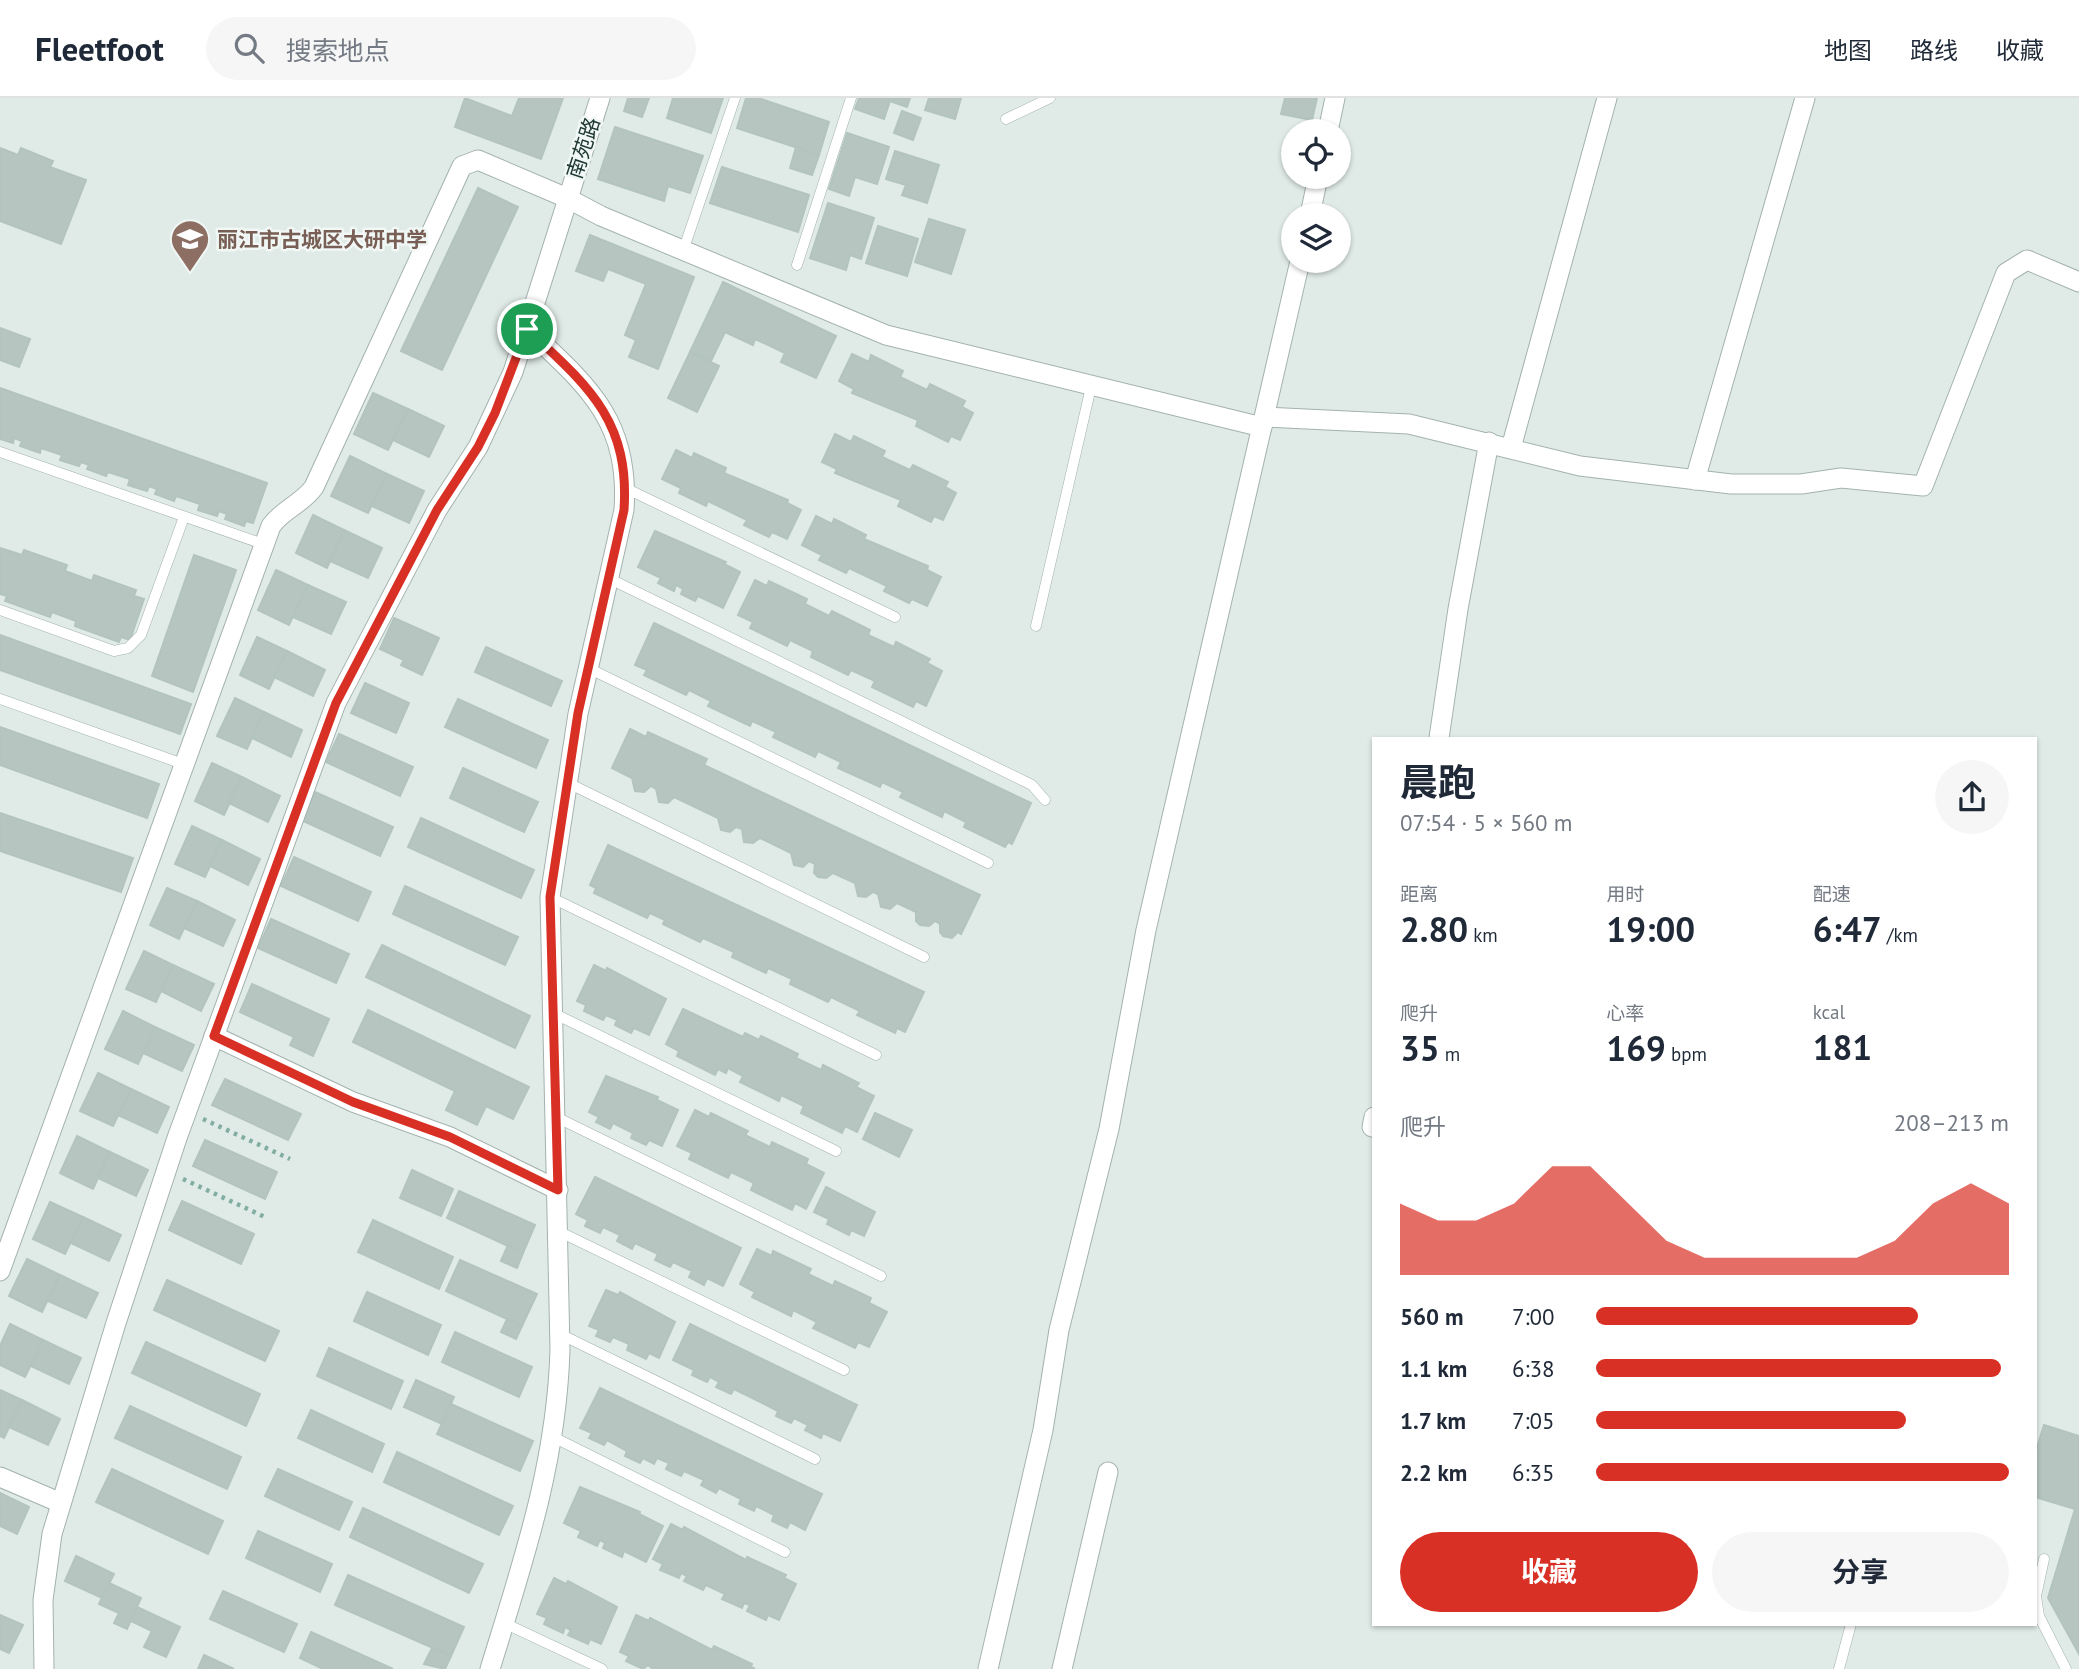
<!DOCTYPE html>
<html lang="zh">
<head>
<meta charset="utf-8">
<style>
	:root { --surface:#fff; --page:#f6f6f7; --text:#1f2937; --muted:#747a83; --line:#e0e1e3; --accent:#d93025 }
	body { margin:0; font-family:"PT Sans","Noto Sans SC",sans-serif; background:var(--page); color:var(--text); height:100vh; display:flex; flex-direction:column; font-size:26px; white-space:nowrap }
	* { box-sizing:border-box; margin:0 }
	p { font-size:23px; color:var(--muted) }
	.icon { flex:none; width:38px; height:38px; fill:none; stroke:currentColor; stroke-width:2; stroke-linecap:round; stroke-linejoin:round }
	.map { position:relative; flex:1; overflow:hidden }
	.sheet { position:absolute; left:1372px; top:639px; width:665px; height:889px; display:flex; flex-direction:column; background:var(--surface); border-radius:0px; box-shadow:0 2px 5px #0004 }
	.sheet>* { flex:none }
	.buttons { position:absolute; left:1281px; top:21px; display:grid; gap:14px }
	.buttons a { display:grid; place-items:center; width:70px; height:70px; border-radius:50%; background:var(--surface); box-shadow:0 2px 5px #0004; font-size:35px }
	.pin { position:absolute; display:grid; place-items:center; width:60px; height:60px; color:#fff; margin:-30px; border:4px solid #fff; border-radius:50%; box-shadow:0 2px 7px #0007 }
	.round { display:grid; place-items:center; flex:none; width:74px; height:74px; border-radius:37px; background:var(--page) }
	.head { display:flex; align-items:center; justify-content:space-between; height:119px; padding:0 28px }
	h1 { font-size:38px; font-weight:700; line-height:52px }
	.metrics { display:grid; grid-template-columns:repeat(3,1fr); gap:10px; height:119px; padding:7px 28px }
	.metrics div { display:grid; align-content:center }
	.metrics b { font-size:35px; font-weight:700 }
	.metrics small { font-size:19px; font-weight:400 }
	.metrics p { font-size:19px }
	.chart { height:196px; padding:14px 28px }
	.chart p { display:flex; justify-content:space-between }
	.chart svg { width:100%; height:126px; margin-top:7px; fill:var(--accent); opacity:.7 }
	.primary-button { display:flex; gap:14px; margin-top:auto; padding:14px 28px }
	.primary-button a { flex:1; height:80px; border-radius:42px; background:var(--accent); color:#fff; font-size:28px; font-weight:700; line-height:80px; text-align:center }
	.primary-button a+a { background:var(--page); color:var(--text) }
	ul { padding:0 28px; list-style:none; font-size:23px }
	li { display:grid; grid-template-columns:112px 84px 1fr; align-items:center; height:52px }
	li i { height:18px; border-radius:9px; background:var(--accent) }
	header { display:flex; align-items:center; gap:42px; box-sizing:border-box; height:98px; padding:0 35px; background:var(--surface); border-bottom:2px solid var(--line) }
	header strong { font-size:33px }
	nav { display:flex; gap:38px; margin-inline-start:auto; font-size:24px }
	.search { width:490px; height:63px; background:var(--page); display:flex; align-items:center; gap:18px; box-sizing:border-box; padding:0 24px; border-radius:38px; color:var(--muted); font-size:26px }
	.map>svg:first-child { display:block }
	.building { fill:#b6c5c0; stroke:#b3c4be; stroke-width:2 }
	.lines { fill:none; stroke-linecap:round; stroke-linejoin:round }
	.service-casing { stroke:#a3b2ae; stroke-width:11 }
	.minor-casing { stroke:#a3b2ae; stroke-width:21 }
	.path { stroke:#81ada3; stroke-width:4.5; stroke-dasharray:3.5 5; stroke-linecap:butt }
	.service { stroke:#fff; stroke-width:10 }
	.minor { stroke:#fff; stroke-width:19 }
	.route-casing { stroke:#fff; stroke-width:14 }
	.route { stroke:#d93025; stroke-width:9 }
	.labels { text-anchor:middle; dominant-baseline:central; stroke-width:5; stroke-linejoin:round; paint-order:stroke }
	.street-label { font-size:21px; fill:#213a36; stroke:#f0f7f4 }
	.education-label { font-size:21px; font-weight:bold; fill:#785e54; stroke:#f0f7f4; text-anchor:start }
</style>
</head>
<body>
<header>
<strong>Fleetfoot</strong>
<div class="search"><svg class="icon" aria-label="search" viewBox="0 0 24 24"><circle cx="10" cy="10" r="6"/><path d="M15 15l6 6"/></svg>搜索地点</div>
<nav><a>地图</a><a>路线</a><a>收藏</a></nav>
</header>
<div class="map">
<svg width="2079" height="1571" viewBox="0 0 2079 1571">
	<rect width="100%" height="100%" fill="#e0ebe7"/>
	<g class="building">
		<path d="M465,0L512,18L519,0H563L541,61L455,29Z"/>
		<path d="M628,0H649L642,19L624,13Z"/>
		<path d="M673,0H723L711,35L667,20Z"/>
		<path d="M746,0H758L829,24L819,57L737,30Z"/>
		<path d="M859,0H910L907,9L890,3L884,21L855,11Z"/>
		<path d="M929,0H961L955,21L925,12Z"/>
		<path d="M1285,0H1317L1312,22L1281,16Z"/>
		<path d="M902,13L921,20L913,42L894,35Z"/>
		<path d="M615,29L703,58L690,95L668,88L664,103L598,81Z"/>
		<path d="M847,35L889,49L877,86L855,79L849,98L829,91Z"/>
		<path d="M796,49L819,57L812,77L790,70Z"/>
		<path d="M0,50L18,57L21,50L53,63L50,69L86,82L61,146L0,123Z"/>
		<path d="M895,53L939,67L927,105L902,97L906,87L886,81Z"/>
		<path d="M722,69L809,97L798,134L710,105Z"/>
		<path d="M478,90L518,109L442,272L401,253Z"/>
		<path d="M828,105L874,120L861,161L850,157L846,172L810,160Z"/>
		<path d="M929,121L965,132L951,176L915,164Z"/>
		<path d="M878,128L918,141L907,178L866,165Z"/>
		<path d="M590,137L694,179L658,271L629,259L636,242L625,237L646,186L608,171L603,183L576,173Z"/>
		<path d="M723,184L836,238L816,280L781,264L785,255L755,241L753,247L725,234L711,263L690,254Z"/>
		<path d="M0,230L30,241L19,269L0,262Z"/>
		<path d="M690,254L719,268L697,314L668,300Z"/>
		<path d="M852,256L869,264L871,257L903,273L900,279L927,292L930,286L965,303L962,309L973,315L960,342L951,338L948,344L916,328L918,322L852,295L854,291L839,283Z"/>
		<path d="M0,290L267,385L253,425L246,423L244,428L225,421L227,416L219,413L217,418L198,412L200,406L176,398L174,403L155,396L157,391L149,388L147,393L128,387L130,381L108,374L106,378L87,371L89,367L81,364L79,368L60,362L62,357L41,350L40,355L20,348L22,343L14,340L13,345L0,341Z"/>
		<path d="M373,295L408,311L388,352L354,336Z"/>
		<path d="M408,311L444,328L429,359L393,342Z"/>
		<path d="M835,336L851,344L854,338L885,353L882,359L910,372L913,367L948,384L945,389L956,395L943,422L934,418L931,424L898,408L901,402L835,375L837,371L822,364Z"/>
		<path d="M676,352L692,360L694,355L726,370L724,375L788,402L787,405L801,412L787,441L772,434L769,439L744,427L747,422L708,403L706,408L679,395L681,390L662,381Z"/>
		<path d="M350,358L387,376L368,415L331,398Z"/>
		<path d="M387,376L424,393L409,425L372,408Z"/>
		<path d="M313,417L344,432L327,470L296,455Z"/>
		<path d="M816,418L832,426L834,421L866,437L864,441L928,468L927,472L941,479L927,508L912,501L909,505L884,493L887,488L849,470L846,475L819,462L822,457L802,447Z"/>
		<path d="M344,432L382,450L368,480L330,463Z"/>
		<path d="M655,433L726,464L724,466L740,474L723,510L698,498L695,503L681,496L683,491L676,487L674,493L658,485L661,480L638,469Z"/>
		<path d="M0,450L22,457L24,452L67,467L65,473L92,483L94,477L136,492L134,498L144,501L130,542L121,539L119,544L75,528L76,523L52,514L50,519L5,503L7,498L0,496Z"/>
		<path d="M194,457L236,472L193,594L152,578Z"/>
		<path d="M276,472L308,487L289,527L258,512Z"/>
		<path d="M755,482L767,488L769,483L807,501L805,506L829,518L832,513L870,532L868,537L894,549L896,544L930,561L927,565L942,573L926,608L916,603L913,609L872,589L875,583L851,572L848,577L811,559L813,553L790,542L787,548L750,530L753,524L738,517Z"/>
		<path d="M308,487L346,504L331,536L293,519Z"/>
		<path d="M394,520L439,540L422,577L401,567L404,562L380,551Z"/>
		<path d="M654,525L1031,705L1012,746L1008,744L1005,749L964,729L966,724L944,713L942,719L900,699L903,694L882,684L880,689L838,670L841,664L818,653L815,659L773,639L776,634L752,623L750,628L708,608L711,603L689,592L686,597L644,577L647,572L635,567Z"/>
		<path d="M0,537L191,606L180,636L0,572Z"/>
		<path d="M257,539L287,553L269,591L240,577Z"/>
		<path d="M486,549L562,583L551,608L475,574Z"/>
		<path d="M287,553L325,572L313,598L274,579Z"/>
		<path d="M365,585L409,605L396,635L351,615Z"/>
		<path d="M235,600L264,614L247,651L217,638Z"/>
		<path d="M458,601L548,642L536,670L445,629Z"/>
		<path d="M264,614L302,632L291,659L252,640Z"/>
		<path d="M0,629L159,686L147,720L0,667Z"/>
		<path d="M630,631L646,639L648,634L707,661L704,667L980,797L961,836L958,834L952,840L943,838L940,834V826L935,823L929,828L920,827L916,823V814L897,805L890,811L881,809L878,796L873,794L866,799L858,798L855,785L833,775L826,780L818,779L814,775L815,766L809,763L803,769L794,767L791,755L760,740L753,745L744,744L742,731L736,729L730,734L721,732L718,720L674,699L668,705L659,704L656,691L651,688L644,694L635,693L632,680L612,670Z"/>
		<path d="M339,636L413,669L400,698L326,664Z"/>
		<path d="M212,665L242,679L224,717L195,703Z"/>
		<path d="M463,670L538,704L524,734L450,700Z"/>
		<path d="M242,679L280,698L268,724L229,705Z"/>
		<path d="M315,694L393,729L380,758L303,723Z"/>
		<path d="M0,715L133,760L121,794L0,753Z"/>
		<path d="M421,720L534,772L521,800L408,749Z"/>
		<path d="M192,728L222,742L205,779L175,766Z"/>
		<path d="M222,742L260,761L248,787L210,768Z"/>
		<path d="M608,747L924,894L905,934L897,930L895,935L857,917L860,913L831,899L828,904L790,886L792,881L768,870L766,875L732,859L734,854L703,840L700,844L663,826L665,822L650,815L647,820L594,795L596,790L590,787Z"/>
		<path d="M294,759L371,794L358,823L281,788Z"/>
		<path d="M405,788L518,839L505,867L393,816Z"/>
		<path d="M167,790L197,803L179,841L150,827Z"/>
		<path d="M197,803L235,822L223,848L184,830Z"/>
		<path d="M271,821L349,856L336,885L258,850Z"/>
		<path d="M382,847L530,918L515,950L366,879Z"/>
		<path d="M144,853L173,867L156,904L126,891Z"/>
		<path d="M173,867L214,886L201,913L161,893Z"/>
		<path d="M594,867L606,873L607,870L666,901L649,937L634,930L631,935L615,927L617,922L606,917L603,922L584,913L586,907L577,903Z"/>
		<path d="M252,886L329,921L313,958L290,947L294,939L240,914Z"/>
		<path d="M683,911L743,939L745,935L759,942L761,938L798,956L796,960L821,972L823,967L859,985L856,989L874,998L857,1034L845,1028L842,1035L801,1015L804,1008L781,997L779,1003L740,984L743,978L728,970L726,975L718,971L715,977L677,958L679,953L666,946Z"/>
		<path d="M368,912L529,989L513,1021L486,1008L477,1027L446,1012L455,993L353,944Z"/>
		<path d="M123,913L155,929L138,966L105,951Z"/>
		<path d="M155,929L194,947L182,973L143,955Z"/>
		<path d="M98,975L131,991L113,1028L80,1013Z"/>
		<path d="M606,978L658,999L657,1002L678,1012L662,1048L649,1042L646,1047L631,1040L633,1035L613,1025L610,1031L596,1024L599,1019L589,1014Z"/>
		<path d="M225,981L301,1016L288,1042L212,1007Z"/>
		<path d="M131,991L169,1009L157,1035L118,1017Z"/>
		<path d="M695,1012L709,1019L711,1015L748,1033L745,1037L770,1049L772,1044L808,1061L806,1066L824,1075L806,1111L795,1105L792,1112L751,1092L754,1085L731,1074L728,1080L689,1061L692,1055L677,1048Z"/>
		<path d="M875,1015L912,1032L899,1059L863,1041Z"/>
		<path d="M77,1038L110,1054L93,1091L60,1075Z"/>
		<path d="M205,1042L277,1074L265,1101L193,1068Z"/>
		<path d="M110,1054L148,1072L136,1098L98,1080Z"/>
		<path d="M412,1072L453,1091L441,1118L400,1100Z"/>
		<path d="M595,1079L741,1150L723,1188L707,1180L704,1187L689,1179L692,1173L673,1164L670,1169L655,1162L658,1156L635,1145L632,1151L617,1143L620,1137L603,1129L600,1135L585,1128L588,1122L576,1116Z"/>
		<path d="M826,1089L875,1114L864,1138L851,1132L849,1137L827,1126L829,1121L814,1114Z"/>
		<path d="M459,1093L535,1127L523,1155L447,1120Z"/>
		<path d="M182,1103L254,1136L241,1166L169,1132Z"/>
		<path d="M50,1104L83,1119L65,1156L33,1141Z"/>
		<path d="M83,1119L121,1137L109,1163L71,1145Z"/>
		<path d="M373,1122L453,1159L439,1191L358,1154Z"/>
		<path d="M508,1147L523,1155L517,1170L501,1163Z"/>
		<path d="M757,1151L772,1158L773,1153L811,1171L808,1176L833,1188L835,1183L871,1200L869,1205L887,1214L869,1249L858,1244L855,1250L813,1230L817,1224L793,1212L791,1218L752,1199L755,1194L740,1186Z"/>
		<path d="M27,1161L60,1177L42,1214L9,1198Z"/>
		<path d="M460,1162L537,1196L522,1228L446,1193Z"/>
		<path d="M60,1177L98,1195L86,1220L48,1203Z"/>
		<path d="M167,1182L279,1233L265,1263L154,1212Z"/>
		<path d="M606,1192L618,1197L620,1194L675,1224L659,1260L649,1255L646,1261L627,1252L629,1246L613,1239L610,1244L596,1238L599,1232L589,1228Z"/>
		<path d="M367,1194L441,1227L428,1257L354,1223Z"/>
		<path d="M507,1221L522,1228L516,1241L501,1234Z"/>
		<path d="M10,1226L43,1242L25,1279L0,1267V1248Z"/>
		<path d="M690,1226L857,1307L840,1343L823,1335L821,1340L805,1332L808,1327L794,1320L791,1325L776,1318L778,1313L734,1291L731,1296L716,1289L719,1284L710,1279L707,1284L692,1277L694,1272L673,1262Z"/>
		<path d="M455,1234L532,1269L519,1299L442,1264Z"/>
		<path d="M43,1242L81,1260L69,1286L31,1268Z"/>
		<path d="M146,1244L260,1296L246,1328L132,1275Z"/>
		<path d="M329,1250L403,1283L391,1311L317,1278Z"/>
		<path d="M416,1282L454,1299L442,1326L404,1309Z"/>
		<path d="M600,1290L822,1396L805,1432L790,1424L787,1430L772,1423L774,1417L756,1408L754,1413L739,1406L741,1401L719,1390L716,1395L701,1387L704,1382L684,1373L681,1378L666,1371L669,1365L657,1360L654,1366L643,1360L640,1365L625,1358L627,1353L607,1342L604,1347L589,1340L592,1335L580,1330Z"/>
		<path d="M0,1292L22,1302L4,1340L0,1338Z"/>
		<path d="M22,1302L60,1321L48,1347L9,1329Z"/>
		<path d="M451,1306L533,1343L520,1373L437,1336Z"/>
		<path d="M130,1308L241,1359L227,1391L115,1340Z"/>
		<path d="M311,1312L384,1346L372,1374L298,1340Z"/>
		<path d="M2044,1327L2079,1338V1556L2048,1500L2075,1411L2035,1399V1356Z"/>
		<path d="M397,1354L513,1408L499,1437L384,1384Z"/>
		<path d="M112,1371L223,1423L208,1456L96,1404Z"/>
		<path d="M278,1371L352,1404L339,1432L265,1398Z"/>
		<path d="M580,1389L640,1414L639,1416L663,1428L646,1464L624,1453L622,1459L603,1450L605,1445L600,1442L597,1448L578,1439L581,1433L564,1425Z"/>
		<path d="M0,1395L29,1409L17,1436L0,1428Z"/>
		<path d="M363,1410L483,1466L469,1495L350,1439Z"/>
		<path d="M671,1426L683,1432L684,1429L746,1462L747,1459L786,1477L784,1480L796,1486L779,1522L768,1517L766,1522L747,1513L750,1507L744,1505L742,1510L722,1501L725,1496L706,1487L703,1492L684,1483L687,1478L681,1475L679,1480L660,1472L663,1466L653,1461Z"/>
		<path d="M258,1433L332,1466L320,1494L246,1460Z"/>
		<path d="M76,1458L114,1476L102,1500L65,1483Z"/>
		<path d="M348,1477L464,1529L451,1558L335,1507Z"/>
		<path d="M554,1480L566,1486L568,1483L617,1509L601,1546L590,1541L588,1546L568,1537L571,1532L565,1529L563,1535L544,1526L547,1520L537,1516Z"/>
		<path d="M109,1485L141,1500L127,1531L114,1525L119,1515L99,1506Z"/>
		<path d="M223,1493L297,1526L284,1554L210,1521Z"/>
		<path d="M137,1509L180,1529L166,1559L144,1549L152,1533L131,1523Z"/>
		<path d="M0,1517L23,1527L9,1555L0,1551Z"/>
		<path d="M636,1517L649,1523L650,1520L712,1552L714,1548L752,1566L751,1569L755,1571H653L648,1567L643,1571L626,1563L629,1558L620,1554Z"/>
		<path d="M311,1534L393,1571H323L300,1560Z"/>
		<path d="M432,1550L451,1558L445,1571L424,1566Z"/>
		<path d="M204,1557L234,1571H198Z"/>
	</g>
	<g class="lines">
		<g class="service-casing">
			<g id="service">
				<path d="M1006,21L1050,0"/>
				<path d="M683,153L735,0"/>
				<path d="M797,167L851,0"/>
				<path d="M0,354L263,446"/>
				<path d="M625,390L895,519"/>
				<path d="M608,480L1032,687L1045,702"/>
				<path d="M0,512L114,553L128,550L141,537L184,419"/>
				<path d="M1036,528L1091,289"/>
				<path d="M588,570L988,765"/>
				<path d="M0,601L183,666"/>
				<path d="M566,684L924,859"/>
				<path d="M550,799L876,957"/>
				<path d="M553,915L836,1053"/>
				<path d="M556,1019L881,1178"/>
				<path d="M558,1133L844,1272"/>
				<path d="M560,1236L815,1361"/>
				<path d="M553,1339L785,1454"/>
				<path d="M2044,1461L2036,1498L2039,1518L2066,1571"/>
				<path d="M504,1525L602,1571"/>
				<path d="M1839,1571L1851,1526"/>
			</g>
		</g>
		<g class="minor-casing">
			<g id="minor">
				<path d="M1328,33L1335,0"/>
				<path d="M1310,117L1318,79"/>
				<path d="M1265,319L1409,326L1580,368L1731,386H1801L1841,380L1923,388L2006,175L2027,162L2079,184"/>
				<path d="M1511,350L1607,0"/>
				<path d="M1695,382L1805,0"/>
				<path d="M1439,640L1458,511L1489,344"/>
				<path d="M214,938L353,1004L450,1039L558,1092"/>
				<path d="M1372,1029L1374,1019"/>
				<path d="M0,1173L271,428C283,411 302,406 314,389L462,68L478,62L567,100L601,118L886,237L1262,329"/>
				<path d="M0,1379L61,1405"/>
				<path d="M44,1571L43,1502L52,1436L116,1225L177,1040L336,605L437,412L478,349L513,274L600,0"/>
				<path d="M490,1571C523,1464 557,1364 560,1251L550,799L578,616L624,412C630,323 588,288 527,231"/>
				<path d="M988,1571L1043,1332L1059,1232L1109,1031L1146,832L1300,163"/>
				<path d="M1062,1571L1108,1374"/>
			</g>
		</g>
		<g class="path">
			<path d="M203,1021L290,1061"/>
			<path d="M183,1081L265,1119"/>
		</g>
		<use href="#service" class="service"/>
		<use href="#minor" class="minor"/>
	</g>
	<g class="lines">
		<g class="route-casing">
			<path id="route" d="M527,231C588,288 630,322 624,412L578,615L550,799L558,1092L450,1039L353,1004L214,938L336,605L437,412L478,349L495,315Z"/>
		</g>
		<use href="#route" class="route"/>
	</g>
	<defs>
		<g id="school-pin" transform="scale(2.0125)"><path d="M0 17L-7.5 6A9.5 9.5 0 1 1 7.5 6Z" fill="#8d6e63" stroke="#f0f7f4"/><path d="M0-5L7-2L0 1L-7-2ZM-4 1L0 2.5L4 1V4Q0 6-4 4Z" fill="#fff"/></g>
	</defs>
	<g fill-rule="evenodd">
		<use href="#school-pin" x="190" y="141"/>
	</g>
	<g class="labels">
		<g class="street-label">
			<text transform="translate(583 50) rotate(-72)">南苑路</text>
		</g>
		<g class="education-label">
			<text x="217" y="141">丽江市古城区大研中学</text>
		</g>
	</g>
</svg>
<div class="buttons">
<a><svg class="icon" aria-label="locate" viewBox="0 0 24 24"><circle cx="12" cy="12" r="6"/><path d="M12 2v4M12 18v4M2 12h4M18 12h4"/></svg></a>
<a><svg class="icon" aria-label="layers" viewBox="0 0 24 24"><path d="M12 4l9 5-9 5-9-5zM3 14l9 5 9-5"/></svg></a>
</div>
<div class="pin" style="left:527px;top:231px;background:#1e9e55"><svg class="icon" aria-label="arrive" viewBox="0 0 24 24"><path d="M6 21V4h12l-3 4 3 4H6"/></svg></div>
<section class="sheet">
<div class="head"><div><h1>晨跑</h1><p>07:54 · 5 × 560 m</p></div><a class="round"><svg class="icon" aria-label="share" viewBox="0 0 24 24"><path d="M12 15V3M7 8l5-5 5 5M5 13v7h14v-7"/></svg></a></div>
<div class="metrics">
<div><p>距离</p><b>2.80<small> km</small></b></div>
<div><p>用时</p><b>19:00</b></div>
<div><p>配速</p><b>6:47<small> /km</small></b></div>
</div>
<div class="metrics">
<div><p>爬升</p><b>35<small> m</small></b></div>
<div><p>心率</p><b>169<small> bpm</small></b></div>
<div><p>kcal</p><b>181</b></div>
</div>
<div class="chart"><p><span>爬升</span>208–213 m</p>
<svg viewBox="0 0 160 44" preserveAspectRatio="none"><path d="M0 44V19L10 25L20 25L30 19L40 6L50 6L60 19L70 32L80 38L90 38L100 38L110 38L120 38L130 32L140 19L150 12L160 19V44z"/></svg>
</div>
<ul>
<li><b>560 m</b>7:00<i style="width:78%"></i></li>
<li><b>1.1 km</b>6:38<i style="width:98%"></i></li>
<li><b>1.7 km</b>7:05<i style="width:75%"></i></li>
<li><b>2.2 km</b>6:35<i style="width:100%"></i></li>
</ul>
<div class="primary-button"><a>收藏</a><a>分享</a></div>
</section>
</div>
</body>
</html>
